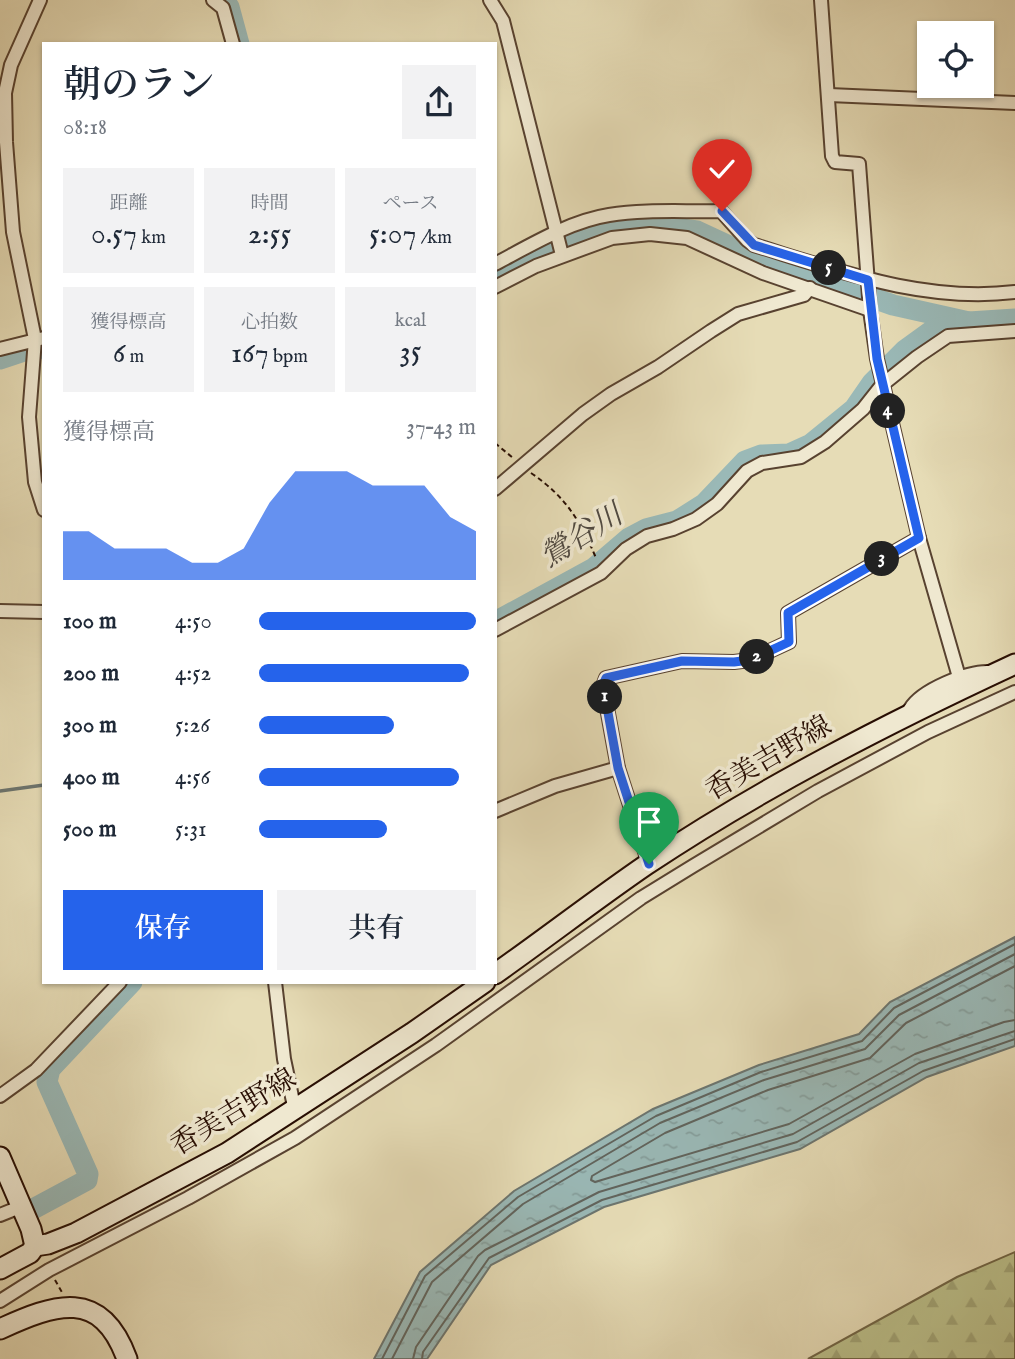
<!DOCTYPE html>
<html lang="ja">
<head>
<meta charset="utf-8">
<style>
	:root { --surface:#fff; --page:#f2f2f3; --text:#1f2937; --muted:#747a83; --accent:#2563eb }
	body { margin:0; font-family:"IM FELL English","Noto Serif JP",serif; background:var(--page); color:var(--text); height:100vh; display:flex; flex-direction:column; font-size:26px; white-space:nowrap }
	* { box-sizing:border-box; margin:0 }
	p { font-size:23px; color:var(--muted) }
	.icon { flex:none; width:38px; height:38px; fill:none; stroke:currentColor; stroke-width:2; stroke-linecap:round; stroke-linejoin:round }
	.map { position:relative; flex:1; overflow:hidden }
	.side { position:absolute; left:42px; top:42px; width:455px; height:942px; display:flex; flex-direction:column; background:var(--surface); border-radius:0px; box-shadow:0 2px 5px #0004 }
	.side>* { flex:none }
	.buttons { position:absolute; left:917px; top:21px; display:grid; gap:14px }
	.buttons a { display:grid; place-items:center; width:77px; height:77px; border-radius:0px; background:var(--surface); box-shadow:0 2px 5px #0004; font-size:35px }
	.pin { position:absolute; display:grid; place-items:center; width:60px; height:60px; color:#fff; margin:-72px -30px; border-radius:50% 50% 50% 0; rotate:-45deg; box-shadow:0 0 7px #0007 }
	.pin .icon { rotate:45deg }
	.km { position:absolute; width:35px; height:35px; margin:-18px; border-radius:50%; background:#222; color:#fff; font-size:19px; line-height:35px; text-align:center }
	.round { display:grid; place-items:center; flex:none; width:74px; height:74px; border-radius:0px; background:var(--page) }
	.headline { display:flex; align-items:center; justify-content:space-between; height:119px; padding:0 21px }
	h1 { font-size:38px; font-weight:600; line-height:52px }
	.figures { display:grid; grid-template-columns:repeat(3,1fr); gap:10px; height:119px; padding:7px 21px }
	.figures div { display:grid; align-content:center; border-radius:0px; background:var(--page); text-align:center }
	.figures b { font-size:30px; font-weight:600 }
	.figures small { font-size:19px; font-weight:400 }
	.figures p { font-size:19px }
	.chart { height:196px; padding:14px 21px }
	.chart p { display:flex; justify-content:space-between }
	.chart svg { width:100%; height:126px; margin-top:7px; fill:var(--accent); opacity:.7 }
	.cta { display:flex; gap:14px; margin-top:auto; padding:14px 21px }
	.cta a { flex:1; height:80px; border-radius:0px; background:var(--accent); color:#fff; font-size:28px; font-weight:600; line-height:80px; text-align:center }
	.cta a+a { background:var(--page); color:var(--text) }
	ul { padding:0 21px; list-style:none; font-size:23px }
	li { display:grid; grid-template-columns:112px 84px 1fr; align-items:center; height:52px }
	li i { height:18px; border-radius:9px; background:var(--accent) }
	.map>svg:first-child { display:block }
	.forest { fill:url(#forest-firs); stroke:#726646; stroke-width:2 }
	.water { fill:url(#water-ripples); stroke:#6c756f; stroke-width:2 }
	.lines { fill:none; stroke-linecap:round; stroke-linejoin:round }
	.shore { stroke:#61645d; stroke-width:2 }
	.stream { stroke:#6c756f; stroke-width:3.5 }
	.river { stroke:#9ab9b7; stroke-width:21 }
	.minor-casing { stroke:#584230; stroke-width:16 }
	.secondary-casing { stroke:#280e03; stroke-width:23 }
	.path { stroke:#280e03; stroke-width:2; stroke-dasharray:5 3.5; stroke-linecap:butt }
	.minor { stroke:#efe8d0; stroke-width:12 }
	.secondary { stroke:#efe8d0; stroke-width:19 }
	.route-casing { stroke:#fff; stroke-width:14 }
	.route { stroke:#2563eb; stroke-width:9 }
	.labels { text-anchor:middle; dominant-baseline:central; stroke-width:7; stroke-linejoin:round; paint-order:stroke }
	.street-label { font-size:28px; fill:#280e03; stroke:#efe8d0 }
	.water-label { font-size:30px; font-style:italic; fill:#504a42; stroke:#efe8d0 }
</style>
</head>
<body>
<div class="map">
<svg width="1015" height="1359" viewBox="0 0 1015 1359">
	<defs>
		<pattern id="forest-firs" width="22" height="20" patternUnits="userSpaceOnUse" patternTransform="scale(1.75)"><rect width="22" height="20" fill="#bbbf8a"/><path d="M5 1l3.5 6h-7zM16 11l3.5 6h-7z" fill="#a1a375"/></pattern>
		<pattern id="water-ripples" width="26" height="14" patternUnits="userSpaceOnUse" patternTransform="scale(1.75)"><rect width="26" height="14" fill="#9ab9b7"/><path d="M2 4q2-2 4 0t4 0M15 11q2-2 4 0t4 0" fill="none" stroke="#859e9c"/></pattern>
	</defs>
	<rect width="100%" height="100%" fill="#e6dcb6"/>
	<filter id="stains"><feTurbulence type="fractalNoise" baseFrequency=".00286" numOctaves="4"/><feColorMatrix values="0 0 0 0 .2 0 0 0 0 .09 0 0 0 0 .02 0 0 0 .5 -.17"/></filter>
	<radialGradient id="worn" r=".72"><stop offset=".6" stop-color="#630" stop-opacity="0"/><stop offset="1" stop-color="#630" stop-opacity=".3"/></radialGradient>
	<path class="forest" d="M1015,1252V1359H808L957,1277Z"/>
	<path class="water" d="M1015,937V1046L927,1077L800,1149L604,1207L491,1265L427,1359H374L420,1272L514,1191L653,1109L759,1065L859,1034L890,1002Z"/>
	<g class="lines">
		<g class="shore">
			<path d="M1015,966L906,1023L870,1058L768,1090L665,1133L592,1176L591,1180L595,1182L789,1124L915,1054L1004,1022L1015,1020"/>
			<path d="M382,1359L425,1276L518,1197L656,1116L761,1072L862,1041L894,1008L1015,944"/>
			<path d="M392,1359L432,1282L523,1204L660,1123L764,1080L865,1049L899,1015L1015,954"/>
			<path d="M413,1359L416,1347L478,1256L485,1250L599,1192L793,1134L919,1063L1015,1031"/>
			<path d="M422,1359L423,1352L489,1258L602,1200L797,1142L923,1071L1015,1039"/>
		</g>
		<path class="stream" d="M0,791L44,785"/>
		<g class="river">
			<path d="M224,0L229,7L239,44"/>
			<path d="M495,278L539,254L604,230L652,225L697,231L740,251L893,305L969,322L1015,319"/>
			<path d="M0,359L24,351L44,348"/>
			<path d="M495,622L594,568L629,538L646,529L677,521L704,504L745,461L761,455L789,454L811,444L854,409L872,383L905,350L934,329L969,322"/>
			<path d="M33,1209L87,1180L88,1174L47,1082L50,1069L132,982"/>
		</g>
		<g class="minor-casing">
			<g id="minor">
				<path d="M40,0L11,65L5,93L6,142L13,232L35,339L29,417L35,482L44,510"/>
				<path d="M213,0L223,8L233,44"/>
				<path d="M490,0L503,21L562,255"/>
				<path d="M821,0L832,156L835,162L859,164L870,310L877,359L919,538L959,677"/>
				<path d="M829,95L1015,103"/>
				<path d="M495,264C529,246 570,221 609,215C645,209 684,212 721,211L747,240L754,245C839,271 925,303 1015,292"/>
				<path d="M495,287L536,266L612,238L650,234L687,238L763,273L870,310"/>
				<path d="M0,349L44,338"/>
				<path d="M495,489L583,414L611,394L658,367L711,331L738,314L804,295L810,288"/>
				<path d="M0,611L44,612"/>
				<path d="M495,630L601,573L626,549L647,536L673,529L696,519L717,504L747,471L762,463L801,457L825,442L863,409L882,385L917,357L948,336L1015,331"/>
				<path d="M910,709C921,690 968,671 989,672"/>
				<path d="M495,811L555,786L618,768"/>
				<path d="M649,864L618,768L603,686L606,678L682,661L734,662L750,660L789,642L788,613L919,538"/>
				<path d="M275,982L284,1059L295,1111"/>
				<path d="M0,1096L36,1070L120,982"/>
				<path d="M0,1215L20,1207"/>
				<path d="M0,1301L49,1270L188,1198L295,1138L436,1045L641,898L693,866L818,791L928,732L1015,692"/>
			</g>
		</g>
		<g class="secondary-casing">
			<g id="secondary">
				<path d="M495,974C546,938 595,900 646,865C763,787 888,723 1015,664"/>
				<path d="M0,1157L31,1229L35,1246"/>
				<path d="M0,1269L30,1253L35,1246L48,1244L76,1233L227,1153L412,1033L485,982"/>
				<path d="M0,1329C55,1304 101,1287 127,1359"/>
			</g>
		</g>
		<g class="path">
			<path d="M495,443L513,458"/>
			<path d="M531,473C565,496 580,520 596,558"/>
			<path d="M55,1280L63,1294"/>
		</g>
		<use href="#minor" class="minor"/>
		<use href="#secondary" class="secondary"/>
	</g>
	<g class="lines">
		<g class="route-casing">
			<path id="route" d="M649,864L618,768L603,685L606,678L682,661L734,662L750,660L789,642L788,613L919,538L877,359L868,280L754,245L722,211"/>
		</g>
		<use href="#route" class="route"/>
	</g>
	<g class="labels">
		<g class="street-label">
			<text transform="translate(769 759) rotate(-30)">香美吉野線</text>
			<text transform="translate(234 1113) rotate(-31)">香美吉野線</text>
		</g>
		<g class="water-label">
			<text transform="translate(582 537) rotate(-32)">鶯谷川</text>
		</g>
	</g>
	<rect width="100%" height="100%" filter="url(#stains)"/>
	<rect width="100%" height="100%" fill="url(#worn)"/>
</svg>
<div class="buttons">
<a><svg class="icon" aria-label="locate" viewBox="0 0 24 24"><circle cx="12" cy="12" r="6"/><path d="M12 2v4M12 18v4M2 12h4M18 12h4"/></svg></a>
</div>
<div class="pin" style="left:649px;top:864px;background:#1e9e55"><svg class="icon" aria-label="arrive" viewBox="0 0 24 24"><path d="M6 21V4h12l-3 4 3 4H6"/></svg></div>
<div class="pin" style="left:722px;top:211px;background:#d93025"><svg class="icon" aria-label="check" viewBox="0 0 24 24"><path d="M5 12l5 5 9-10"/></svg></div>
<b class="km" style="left:605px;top:697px">1</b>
<b class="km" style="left:757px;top:657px">2</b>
<b class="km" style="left:882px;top:559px">3</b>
<b class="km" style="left:888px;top:411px">4</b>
<b class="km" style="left:829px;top:268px">5</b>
<section class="side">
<div class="headline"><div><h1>朝のラン</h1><p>08:18</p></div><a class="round"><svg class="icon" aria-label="share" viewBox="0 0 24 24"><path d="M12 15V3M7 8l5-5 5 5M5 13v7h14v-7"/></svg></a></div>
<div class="figures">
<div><p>距離</p><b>0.57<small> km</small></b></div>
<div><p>時間</p><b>2:55</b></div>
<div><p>ペース</p><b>5:07<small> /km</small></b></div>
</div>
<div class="figures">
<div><p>獲得標高</p><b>6<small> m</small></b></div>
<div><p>心拍数</p><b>167<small> bpm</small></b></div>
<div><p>kcal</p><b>35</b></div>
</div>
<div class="chart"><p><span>獲得標高</span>37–43 m</p>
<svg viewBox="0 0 160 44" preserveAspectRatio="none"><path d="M0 44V27L10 27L20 33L30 33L40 33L50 38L60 38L70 33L80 17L90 6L100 6L110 6L120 11L130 11L140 11L150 22L160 27V44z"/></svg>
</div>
<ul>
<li><b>100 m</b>4:50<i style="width:100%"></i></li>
<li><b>200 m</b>4:52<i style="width:97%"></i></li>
<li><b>300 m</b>5:26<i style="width:62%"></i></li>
<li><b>400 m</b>4:56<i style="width:92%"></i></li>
<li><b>500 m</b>5:31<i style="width:59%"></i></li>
</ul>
<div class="cta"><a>保存</a><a>共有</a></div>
</section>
</div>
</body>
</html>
